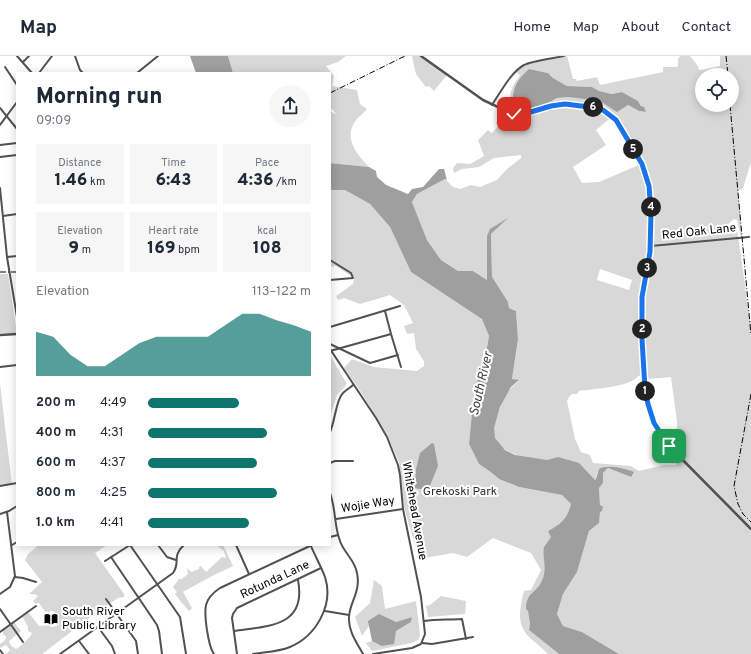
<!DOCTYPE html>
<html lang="en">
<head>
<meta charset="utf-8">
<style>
	:root { --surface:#fff; --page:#f6f6f7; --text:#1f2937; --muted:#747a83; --line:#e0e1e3; --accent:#0f766e }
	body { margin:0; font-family:Overpass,sans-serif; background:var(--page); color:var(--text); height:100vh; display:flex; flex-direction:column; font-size:15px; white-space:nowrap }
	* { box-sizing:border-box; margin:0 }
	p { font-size:13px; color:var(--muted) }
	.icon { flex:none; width:22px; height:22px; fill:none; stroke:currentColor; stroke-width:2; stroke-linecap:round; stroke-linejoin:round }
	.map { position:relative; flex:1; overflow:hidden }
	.sheet { position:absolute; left:16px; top:16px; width:315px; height:474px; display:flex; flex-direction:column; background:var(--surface); border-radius:0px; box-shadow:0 2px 10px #0003 }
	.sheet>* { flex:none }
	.buttons { position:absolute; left:695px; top:12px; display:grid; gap:8px }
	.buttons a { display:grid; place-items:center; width:44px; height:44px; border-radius:50%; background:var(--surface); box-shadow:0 2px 10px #0003; font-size:20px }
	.pin { position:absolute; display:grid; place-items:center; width:34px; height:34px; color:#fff; margin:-17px; border-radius:8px; box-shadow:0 2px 6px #0006 }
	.km { position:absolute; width:20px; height:20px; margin:-10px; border-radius:50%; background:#222; color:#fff; font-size:11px; line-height:20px; text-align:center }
	.round { display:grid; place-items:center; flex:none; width:42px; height:42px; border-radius:21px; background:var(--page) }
	.headline { display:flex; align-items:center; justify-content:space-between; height:68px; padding:0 20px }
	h1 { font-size:22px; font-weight:800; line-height:30px }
	.figures { display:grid; grid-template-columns:repeat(3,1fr); gap:6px; height:68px; padding:4px 20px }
	.figures div { display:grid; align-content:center; border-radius:0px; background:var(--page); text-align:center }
	.figures b { font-size:17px; font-weight:800 }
	.figures small { font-size:11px; font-weight:400 }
	.figures p { font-size:11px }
	.chart { height:112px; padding:8px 20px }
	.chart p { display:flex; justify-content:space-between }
	.chart svg { width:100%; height:72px; margin-top:4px; fill:var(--accent); opacity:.7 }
	ul { padding:0 20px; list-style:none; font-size:13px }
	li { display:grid; grid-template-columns:64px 48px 1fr; align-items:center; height:30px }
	li i { height:10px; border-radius:5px; background:var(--accent) }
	header { display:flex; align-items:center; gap:24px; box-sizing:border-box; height:56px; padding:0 20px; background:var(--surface); border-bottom:1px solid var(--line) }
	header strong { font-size:19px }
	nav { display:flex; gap:22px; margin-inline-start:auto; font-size:14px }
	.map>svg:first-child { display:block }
	.green { fill:#d8d8d8; fill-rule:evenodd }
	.water { fill:#9f9f9f }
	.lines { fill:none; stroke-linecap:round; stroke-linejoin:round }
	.minor { stroke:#515151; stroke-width:2 }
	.tertiary { stroke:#515151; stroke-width:2.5 }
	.rail { stroke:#000; stroke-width:1; stroke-dasharray:6 2 1 2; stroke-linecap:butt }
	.route-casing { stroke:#fff; stroke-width:8 }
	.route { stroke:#1a73e8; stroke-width:5 }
	.labels { text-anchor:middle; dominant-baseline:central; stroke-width:4; stroke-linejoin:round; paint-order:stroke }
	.street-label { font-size:12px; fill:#000; stroke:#fff }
	.park-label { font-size:12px; fill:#2f2f2f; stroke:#fff }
	.poi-label { font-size:12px; fill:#000; stroke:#fff; text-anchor:start }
	.water-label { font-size:13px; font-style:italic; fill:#404040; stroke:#fff }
</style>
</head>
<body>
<header>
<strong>Map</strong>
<nav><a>Home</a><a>Map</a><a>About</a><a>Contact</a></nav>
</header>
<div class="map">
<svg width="751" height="598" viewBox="0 0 751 598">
	<rect width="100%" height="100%" fill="#fff"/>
	<g class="green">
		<path d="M228,0H346L338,6L326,10L334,20L332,30L357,34L360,48L367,53C363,58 355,63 353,69C345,86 359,100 369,111L330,107V55L337,59L332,53H330V17H233Z"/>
		<path d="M412,0H421L447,19L434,35L429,30L426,31L416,18Z"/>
		<path d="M564,0H567L573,23H576L577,25L597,21L600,29L663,16V11H678V3L680,0H690L698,10L699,14H701L720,10V0H751V106L743,132L738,135L742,181H741L737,164L734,163L727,169L734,178L737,176L738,178L750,266H751V598H619L582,576L563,570L557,558L563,538L577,516L589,475L599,467L600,449L599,432L603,427V417L608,412L631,421L629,414L609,411L597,417L596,423L595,424L558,401C554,402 550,404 546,404C530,404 502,398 495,382C491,373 497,363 499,355C503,343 509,332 519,325L512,323L518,283L516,255L509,252L508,246L492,222L491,178L506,164L487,180V224L473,215H458L441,204L427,184L412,146L417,138L445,123L453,131L460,133L471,129L480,131L497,124L507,113L521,102V99L494,102L479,111L462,113L454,117L453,112L457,107L470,108L484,100L478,84L488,74L492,77L499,69L496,67L503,54L514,57C507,41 510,33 520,19L516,16L524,9ZM529,13L548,17L553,22L567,30L592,31L599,35L612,38L622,36L638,45L646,56L639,55L628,49L617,55L600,45L568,41L557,42L550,46L526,54L522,19ZM702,19H732V49H702ZM613,60L641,108L599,126L582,127L573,111L606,89L596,74ZM600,213L632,224L629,234L597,224ZM638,320H644L645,323H648L671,321L677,366L676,409H664L639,415L631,410L593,407L590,399L581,396L575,383L567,345L569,341L572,338H577L579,335C593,333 631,331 638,320Z"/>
		<path d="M330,134H345L370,148L390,171L411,216L482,262L489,280L485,303L474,336L469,388L479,408L492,417L499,423L519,431L562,439L571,448C567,463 562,467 548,475L552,481L544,491L545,517L541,528L532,537L528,554L530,568L529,574L559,598H548C542,592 537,588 531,583C515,569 520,552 524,535L531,534L541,514L531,497L493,482L467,501L453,497L419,503L404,451L399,406L387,378L359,333L344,312L352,303L374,311L417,315L424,310V305L416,293L414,277L407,278L404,270L413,267L404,249L390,239L360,248L344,242L338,244L336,240L353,228L354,222L336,210L330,211Z"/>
		<path d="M0,218H8L17,277H0Z"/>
		<path d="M330,299L347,328L337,339L330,361Z"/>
		<path d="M0,328L12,429L0,430Z"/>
		<path d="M39,489H107L95,497L124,538V541L118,542L97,556L42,598H6L10,594L6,589L0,592V588L5,584L6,581L3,578V574L14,566L21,575L9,585C10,590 13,591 16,593C20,591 31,581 32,577L28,575V571L22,560L28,556L39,570L51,569L52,571L57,570L54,556L53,555L45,556L39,547L36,548L33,545L38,540L34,538H29L42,526L25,504L28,498Z"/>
		<path d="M216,489H223L233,510L212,520L183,536L192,552L189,555C184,549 179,544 175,538L177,536L173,531L179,523H182L188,518L187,512L191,516L199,513V511L201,510L206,516L222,501L226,502L224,495Z"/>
		<path d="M374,524L382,530L385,553L416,545L420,579L418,584L412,587L372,595L366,587L372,585L382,589L396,575L411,566L412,561L396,566L369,570L362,580L355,561L370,547Z"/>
		<path d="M441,540L466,545L465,558L428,561L426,550L430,549Z"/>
	</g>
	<g class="water">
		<path d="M190,0H228L233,17H196Z"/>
		<path d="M529,13L548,17L553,22L567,30L592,31L599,35L612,38L622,36L638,45L641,50L644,51L646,56L639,55L628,49L617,56L600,45L568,41L557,42L550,46L526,54L515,53C509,37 517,23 529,13Z"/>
		<path d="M330,107L369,111L376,115L377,121L386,129L408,138L412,133L423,131L439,113H444L447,124L445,123L417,138L412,146L427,184L441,204L458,215H473L487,224V180L490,173L508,162L491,178L492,221L508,246L509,252L516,255L518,283L512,323L519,324L511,331L500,351L494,372L495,382L505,394L515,399L547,404L558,401L579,407L595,424L596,423L599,413C606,408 626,412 634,416L631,421L608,412L603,417V427L599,432L600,449L603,451L602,455L600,456L599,467L589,475L577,516L563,538L557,558L563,570L582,576L619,598H559L529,574L530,568L528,555L526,553C526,535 538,537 543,522C547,511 542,500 544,491C546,488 549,484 551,481L548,475C562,467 567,463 571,448L562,439L519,431L499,423L492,417L479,408L469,388L474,336L485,303L489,280L482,263L411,216L390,171L370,148L345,134H330Z"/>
		<path d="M432,387L434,388L438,410L429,432L419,433L415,432L416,413L420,397Z"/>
		<path d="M379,558L396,566L412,561L411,566L396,575L394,588L382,590L372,585L368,565Z"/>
	</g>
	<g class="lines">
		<g class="minor">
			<path d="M17,0L32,17"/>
			<path d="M75,0L80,14L83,17"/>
			<path d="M23,6L29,0"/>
			<path d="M5,11L17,29"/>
			<path d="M39,17L52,0"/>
			<path d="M137,17L158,0"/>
			<path d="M492,49C500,37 511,16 524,9C531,5 555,2 564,0"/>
			<path d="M0,52L17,73"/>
			<path d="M0,69L17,46"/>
			<path d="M0,89L17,87"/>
			<path d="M0,101L17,99"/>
			<path d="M0,132L7,201L17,261"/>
			<path d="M3,160L17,158"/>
			<path d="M651,190L749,181"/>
			<path d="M7,201L17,200"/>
			<path d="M330,204L351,217L353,222L330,224"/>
			<path d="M385,255L391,278L401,311"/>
			<path d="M330,271L400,250"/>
			<path d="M330,288L370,307L398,299"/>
			<path d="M330,293L376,362L387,381L398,409L400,419L403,453L421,541L425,578L421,588L412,592L373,598"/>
			<path d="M330,295L391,278"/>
			<path d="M0,311L17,309"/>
			<path d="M17,343V351"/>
			<path d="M330,376C335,366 336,343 343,337C346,334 350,332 353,329"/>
			<path d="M330,407L335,405H353"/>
			<path d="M0,430L17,427"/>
			<path d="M330,437C336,453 334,470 340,485C344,497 355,504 357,517C361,536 350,545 349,561C348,575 357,587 363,598"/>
			<path d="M0,458L9,455L17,450"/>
			<path d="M336,463L403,453"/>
			<path d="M330,481L338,479"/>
			<path d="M12,489L17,486"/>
			<path d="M158,489L167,501L176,504"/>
			<path d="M236,489L249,518"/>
			<path d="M111,501L157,569L159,575L162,598"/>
			<path d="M105,505L130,489L180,561L186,598"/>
			<path d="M15,521L23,522L36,526"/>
			<path d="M0,538L10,531L15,520L7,456"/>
			<path d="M106,543L136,585L138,598"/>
			<path d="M0,553L23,586"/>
			<path d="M325,555L349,559"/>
			<path d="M424,565C437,563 449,564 462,563L466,583"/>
			<path d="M98,571L112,590L115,598"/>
			<path d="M234,575C268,570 307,571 298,524"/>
			<path d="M0,576L36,550"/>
			<path d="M79,585L89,598"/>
			<path d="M422,587L432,588L473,581"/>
			<path d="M0,594L3,598"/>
			<path d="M60,598L173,517C181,506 171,501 184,489"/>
			<path d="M214,598C208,590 204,559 206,549C208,541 214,536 220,532L312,489"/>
			<path d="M237,598L232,562L233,558L237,552L321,512"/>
			<path d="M253,598C265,596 278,596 290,591C316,580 334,549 325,521C321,510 315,500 311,490"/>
		</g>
		<g class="tertiary">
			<path d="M421,0L483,44L511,57L524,58L551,50L575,49L603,54L616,64L642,108L647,125L650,140L651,190L642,235V259L645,333L651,358L658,374L669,390L751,473"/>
			<path d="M0,279L17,278"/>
		</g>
		<g class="rail">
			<path d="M726,0L728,19"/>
			<path d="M330,37L405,0"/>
			<path d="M730,49L751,279"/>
			<path d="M0,216H17"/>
			<path d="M751,338L734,430L738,448L743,458L751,466"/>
		</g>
	</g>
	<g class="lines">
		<g class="route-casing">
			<path id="route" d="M514,58H524L551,50L565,48L589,51L603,54L616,64L642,108L649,130L651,157L650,196L642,241V283L645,333L648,348L654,367L669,390"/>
		</g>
		<use href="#route" class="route"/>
	</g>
	<defs>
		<g id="library-bare" transform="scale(1.08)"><path d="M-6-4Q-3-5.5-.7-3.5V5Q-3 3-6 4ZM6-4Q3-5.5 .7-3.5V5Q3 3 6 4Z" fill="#000" stroke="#fff" stroke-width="2.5" paint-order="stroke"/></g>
	</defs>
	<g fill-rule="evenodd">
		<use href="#library-bare" x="51" y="563"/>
	</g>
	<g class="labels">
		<g class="street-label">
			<text transform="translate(699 176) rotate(-6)">Red Oak Lane</text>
			<text transform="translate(368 449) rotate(-9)">Wojie Way</text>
			<text transform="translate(414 455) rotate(80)">Whitehead Avenue</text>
			<text transform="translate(275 524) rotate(-25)">Rotunda Lane</text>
		</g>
		<g class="park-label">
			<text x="460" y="436">Grekoski Park</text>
		</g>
		<g class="poi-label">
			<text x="62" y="556">South River<tspan x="62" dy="14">Public Library</tspan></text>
		</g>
		<g class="water-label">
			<text transform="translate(482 328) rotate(-77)">South River</text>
		</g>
	</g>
</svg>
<div class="buttons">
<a><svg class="icon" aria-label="locate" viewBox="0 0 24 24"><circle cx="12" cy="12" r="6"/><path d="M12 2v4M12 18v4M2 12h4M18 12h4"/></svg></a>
</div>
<div class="pin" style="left:669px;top:390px;background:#1e9e55"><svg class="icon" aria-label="arrive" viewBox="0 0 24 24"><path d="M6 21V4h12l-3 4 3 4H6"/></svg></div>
<div class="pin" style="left:514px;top:58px;background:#d93025"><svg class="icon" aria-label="check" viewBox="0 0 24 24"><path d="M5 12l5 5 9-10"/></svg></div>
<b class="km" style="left:645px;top:335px">1</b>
<b class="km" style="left:642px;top:273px">2</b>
<b class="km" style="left:647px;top:212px">3</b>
<b class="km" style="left:651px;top:151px">4</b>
<b class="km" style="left:633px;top:93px">5</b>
<b class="km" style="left:593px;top:51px">6</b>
<section class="sheet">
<div class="headline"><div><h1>Morning run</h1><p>09:09</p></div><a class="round"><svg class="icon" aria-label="share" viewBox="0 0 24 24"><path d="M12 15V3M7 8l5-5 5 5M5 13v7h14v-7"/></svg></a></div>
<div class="figures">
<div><p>Distance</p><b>1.46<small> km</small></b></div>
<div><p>Time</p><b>6:43</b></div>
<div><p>Pace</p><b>4:36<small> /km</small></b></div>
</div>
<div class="figures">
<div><p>Elevation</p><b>9<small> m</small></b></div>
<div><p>Heart rate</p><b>169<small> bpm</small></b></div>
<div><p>kcal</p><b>108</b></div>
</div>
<div class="chart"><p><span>Elevation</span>113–122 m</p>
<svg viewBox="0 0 160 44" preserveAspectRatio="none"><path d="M0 44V17L10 20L20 31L30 38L40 38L50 31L60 24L70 20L80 20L90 20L100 20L110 13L120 6L130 6L140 10L150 13L160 17V44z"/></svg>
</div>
<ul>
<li><b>200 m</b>4:49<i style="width:56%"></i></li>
<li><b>400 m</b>4:31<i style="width:73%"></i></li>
<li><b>600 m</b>4:37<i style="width:67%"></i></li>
<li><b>800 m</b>4:25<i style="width:79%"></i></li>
<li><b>1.0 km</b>4:41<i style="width:62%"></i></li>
</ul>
</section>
</div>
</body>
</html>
